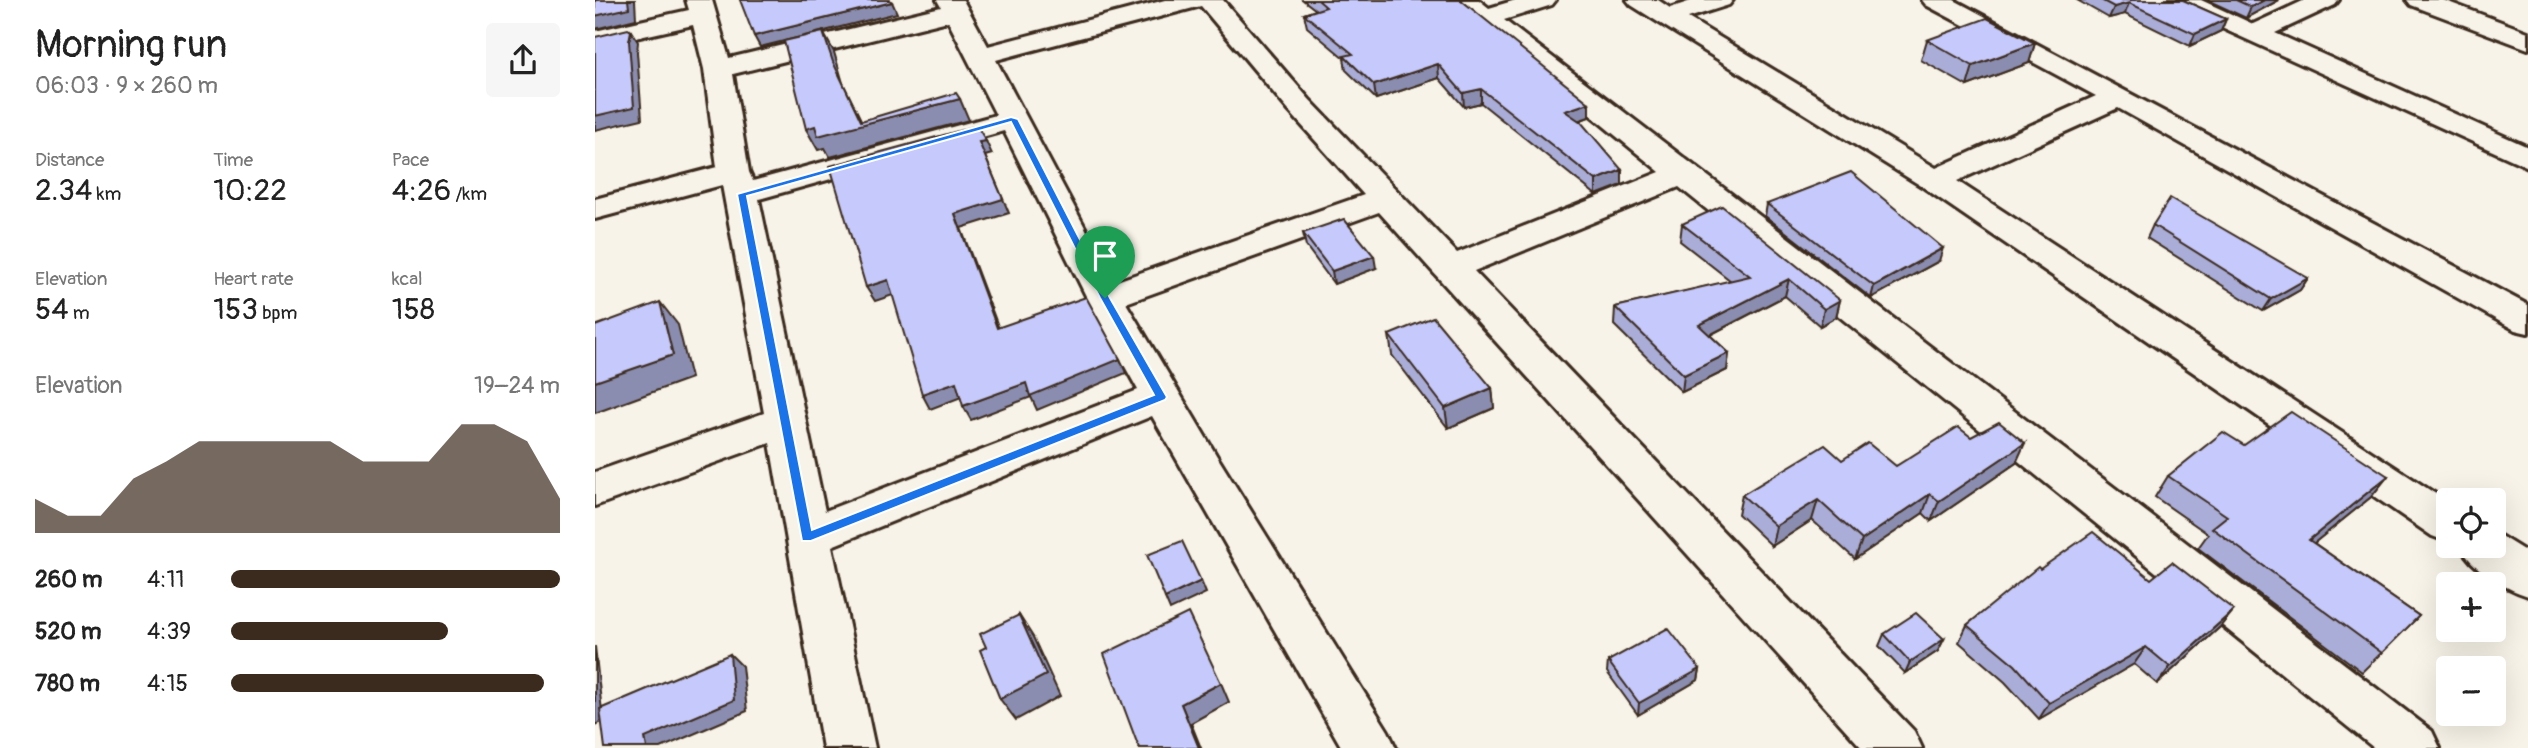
<!DOCTYPE html>
<html lang="en">
<head>
<meta charset="utf-8">
<style>
	:root { --surface:#fff; --page:#f6f6f6; --text:#222; --muted:#767676; --accent:#3b2a1e }
	body { margin:0; font-family:Pangolin,sans-serif; background:var(--page); color:var(--text); height:100vh; display:flex; flex-direction:column; font-size:26px; white-space:nowrap }
	* { box-sizing:border-box; margin:0 }
	p { font-size:23px; color:var(--muted) }
	.icon { flex:none; width:38px; height:38px; fill:none; stroke:currentColor; stroke-width:2; stroke-linecap:round; stroke-linejoin:round }
	.map { position:relative; flex:1; overflow:hidden }
	.drawer { display:flex; flex-direction:column; background:var(--surface); width:595px }
	.drawer>* { flex:none }
	.fabs { position:absolute; left:1841px; top:488px; display:grid; gap:14px }
	.fabs a { display:grid; place-items:center; width:70px; height:70px; border-radius:7px; background:var(--surface); box-shadow:0 7px 28px #0002; font-size:35px }
	.pin { position:absolute; display:grid; place-items:center; width:60px; height:60px; color:#fff; margin:-72px -30px; border-radius:50% 50% 50% 0; rotate:-45deg; box-shadow:0 0 7px #0007 }
	.pin .icon { rotate:45deg }
	.round { display:grid; place-items:center; flex:none; width:74px; height:74px; border-radius:7px; background:var(--page) }
	.overview { display:flex; align-items:center; justify-content:space-between; height:119px; padding:0 35px }
	h1 { font-size:38px; font-weight:600; line-height:52px }
	.stats { display:grid; grid-template-columns:repeat(3,1fr); gap:10px; height:119px; padding:7px 35px }
	.stats div { display:grid; align-content:center }
	.stats b { font-size:30px; font-weight:600 }
	.stats small { font-size:19px; font-weight:400 }
	.stats p { font-size:19px }
	.chart { height:196px; padding:14px 35px }
	.chart p { display:flex; justify-content:space-between }
	.chart svg { width:100%; height:126px; margin-top:7px; fill:var(--accent); opacity:.7 }
	ul { padding:0 35px; list-style:none; font-size:23px }
	li { display:grid; grid-template-columns:112px 84px 1fr; align-items:center; height:52px }
	li i { height:18px; border-radius:9px; background:var(--accent) }
	main { display:flex; flex:1; min-height:0 }
	.map>svg:first-child { display:block }
	.lines { fill:none; stroke-linecap:round; stroke-linejoin:round }
	.minor-casing { stroke:#3b2a1e; stroke-width:6 }
	.minor { fill:#f7f3e8; fill-rule:evenodd }
	.wall { fill:#a9add8; stroke:#3b2a1e; stroke-width:2 }
	.shaded-wall { fill:#8a8db0; stroke:#3b2a1e; stroke-width:2 }
	.building { fill:#c5c9fb; stroke:#3b2a1e; stroke-width:2 }
	.route { fill:#1a73e8; stroke:#fff; stroke-width:2; fill-rule:evenodd }
</style>
</head>
<body>
<main>
<section class="drawer">
<div class="overview"><div><h1>Morning run</h1><p>06:03 · 9 × 260 m</p></div><a class="round"><svg class="icon" aria-label="share" viewBox="0 0 24 24"><path d="M12 15V3M7 8l5-5 5 5M5 13v7h14v-7"/></svg></a></div>
<div class="stats">
<div><p>Distance</p><b>2.34<small> km</small></b></div>
<div><p>Time</p><b>10:22</b></div>
<div><p>Pace</p><b>4:26<small> /km</small></b></div>
</div>
<div class="stats">
<div><p>Elevation</p><b>54<small> m</small></b></div>
<div><p>Heart rate</p><b>153<small> bpm</small></b></div>
<div><p>kcal</p><b>158</b></div>
</div>
<div class="chart"><p><span>Elevation</span>19–24 m</p>
<svg viewBox="0 0 160 44" preserveAspectRatio="none"><path d="M0 44V32L10 38L20 38L30 25L40 19L50 12L60 12L70 12L80 12L90 12L100 19L110 19L120 19L130 6L140 6L150 12L160 32V44z"/></svg>
</div>
<ul>
<li><b>260 m</b>4:11<i style="width:100%"></i></li>
<li><b>520 m</b>4:39<i style="width:66%"></i></li>
<li><b>780 m</b>4:15<i style="width:95%"></i></li>
</ul>
</section>
<div class="map">
<svg width="1933" height="748" viewBox="0 0 1933 748">
	<rect width="100%" height="100%" fill="#f7f3e8"/>
	<filter id="ink" filterUnits="userSpaceOnUse"><feTurbulence type="fractalNoise" baseFrequency=".0143" numOctaves="2"/><feDisplacementMap in="SourceGraphic" scale="14" xChannelSelector="R" yChannelSelector="G"/><feConvolveMatrix kernelMatrix="1 2 1 2 8 2 1 2 1" color-interpolation-filters="sRGB"/></filter>
	<g filter="url(#ink)">
		<g class="lines">
			<g class="minor-casing">
				<g id="minor">
					<path d="M91,0H117L134,58L346,7L342,0H368L393,46L570,0H628L714,99L862,253L1065,172L855,0H884L894,8L921,0H961L957,5L909,20L1837,731L1845,748H1779L1084,187L879,271L1319,731L1327,748H1267L784,212L531,303L623,458L793,731L801,748H747L557,416L237,546L280,748H228L175,443L0,506V472L169,413L127,185L0,219V199L122,167L109,69L98,25L0,47V31L94,10ZM606,6L694,111L769,195L519,282L401,60ZM353,21L401,115L158,181L154,172L138,74ZM409,131L492,298L543,390L230,511L164,199Z"/>
					<path d="M1032,0H1063L1075,8L1099,0H1138L1134,5L1093,18L1341,168L1501,96L1331,5L1327,0H1359L1933,305V333L1920,330L1523,108L1362,181L1853,502V542L1837,536L1328,187L1063,22L1036,5Z"/>
					<path d="M1572,0H1606L1658,24L1710,0H1744L1740,5L1680,33L1933,147V167L1576,5Z"/>
					<path d="M1812,0H1848L1933,32V49L1816,5Z"/>
					<path d="M1899,532L1933,553V596C1908,588 1877,569 1865,546H1899Z"/>
				</g>
			</g>
			<use href="#minor" class="minor"/>
		</g>
		<g class="wall">
			<path d="M708,0H866L994,117L984,121L1027,185L1001,195L886,103L869,107L844,78L781,99L751,70L749,58L712,27L709,14L721,10Z"/>
			<path d="M1482,0H1588L1631,19L1626,31L1595,46L1530,14L1514,18Z"/>
			<path d="M1612,0H1684L1651,18Z"/>
			<path d="M1332,40L1440,43L1434,63L1372,86L1326,60Z"/>
			<path d="M1172,204L1344,261L1276,298L1170,216Z"/>
			<path d="M1087,224L1245,300L1241,317L1225,326L1190,296L1115,335L1134,353L1132,370L1087,392L1019,325L1020,307L1136,281L1085,241Z"/>
			<path d="M1558,225L1713,278L1705,290L1668,311L1552,238Z"/>
			<path d="M708,233L781,268L739,284L711,246Z"/>
			<path d="M794,335L897,388L899,408L853,428L797,355Z"/>
			<path d="M1376,437L1421,463L1336,521L1328,513L1260,559L1217,520L1177,546L1143,514L1147,495L1301,466Z"/>
			<path d="M1649,445L1793,476L1776,497L1719,543L1824,616L1767,672L1603,548L1613,534L1560,497L1573,476Z"/>
			<path d="M1445,569L1556,579L1625,627L1562,684L1539,664L1444,719L1410,682L1364,642L1372,625Z"/>
			<path d="M1289,634L1349,639L1343,651L1310,673L1284,646Z"/>
			<path d="M1013,661L1105,669L1103,680L1043,715L1012,672Z"/>
		</g>
		<g class="shaded-wall">
			<path d="M33,0H40L41,19L0,29V16Z"/>
			<path d="M1669,0H1684L1651,18L1656,7Z"/>
			<path d="M297,2L302,13L165,47L159,36Z"/>
			<path d="M1534,3L1530,14L1514,18L1519,7Z"/>
			<path d="M1631,19L1626,31L1595,46L1600,34Z"/>
			<path d="M36,31L43,42L42,52L47,119L0,130V116L34,41Z"/>
			<path d="M228,32L239,52L248,83L268,124L365,99L374,120L235,157L230,148L223,150L211,129Z"/>
			<path d="M1440,43L1434,63L1372,86L1378,66Z"/>
			<path d="M843,64L844,78L781,99L779,85Z"/>
			<path d="M886,89V103L869,107L868,93Z"/>
			<path d="M994,103V117L970,125V111Z"/>
			<path d="M391,141L397,154L390,156L414,213L366,228L409,342L402,328L360,214L384,142Z"/>
			<path d="M1027,170V185L1001,195V180Z"/>
			<path d="M1348,248L1344,261L1276,298L1279,286Z"/>
			<path d="M779,256L781,268L739,284L737,271Z"/>
			<path d="M1713,278L1705,290L1668,311L1676,299Z"/>
			<path d="M1194,279L1190,296L1101,342L1104,325Z"/>
			<path d="M293,280L301,294L280,301L271,287Z"/>
			<path d="M1245,300L1241,317L1225,326L1229,309Z"/>
			<path d="M65,302L83,325L96,378L0,413V382Z"/>
			<path d="M1134,353L1132,370L1087,392L1089,375Z"/>
			<path d="M525,359L531,373L442,410L436,397L376,420L368,406L431,383Z"/>
			<path d="M361,382L369,396L335,409L327,394Z"/>
			<path d="M897,388L899,408L853,428L850,408Z"/>
			<path d="M1430,443L1421,463L1336,521L1344,501Z"/>
			<path d="M1793,476L1776,497L1698,560L1714,540Z"/>
			<path d="M1335,494L1328,513L1260,559L1267,540Z"/>
			<path d="M1223,500L1217,520L1177,546L1181,526Z"/>
			<path d="M606,581L611,593L575,610L570,598Z"/>
			<path d="M1639,610L1625,627L1562,684L1575,667Z"/>
			<path d="M424,615L438,637L465,696L421,720L405,699Z"/>
			<path d="M1349,639L1343,651L1310,673L1315,662Z"/>
			<path d="M0,646L8,721L0,725Z"/>
			<path d="M1551,647L1539,664L1444,719L1454,703Z"/>
			<path d="M135,654L147,666L152,711L66,748H52L50,738Z"/>
			<path d="M1105,669L1103,680L1043,715L1044,703Z"/>
			<path d="M626,683L634,702L596,723L606,748H604L586,704Z"/>
		</g>
		<g class="building">
			<path d="M0,0H33L34,8L0,16Z"/>
			<path d="M145,0H295L297,2L159,36Z"/>
			<path d="M723,0H866L994,103L970,111L986,122L1027,170L1001,180L886,89L868,93L843,64L779,85L749,56L758,54L709,14L731,7Z"/>
			<path d="M1506,0H1588L1631,19L1600,34L1534,3L1519,7Z"/>
			<path d="M1641,0H1669L1656,7Z"/>
			<path d="M1392,18L1440,43L1378,66L1332,40Z"/>
			<path d="M33,29L36,31L34,41L39,107L0,116V37Z"/>
			<path d="M228,32L238,62L266,121L361,93L365,99L223,136L220,126L211,129L189,41Z"/>
			<path d="M382,126L391,141L384,142L408,199L360,214L402,328L491,297L525,359L435,396L431,383L368,406L361,382L327,394L293,280L271,287L235,166Z"/>
			<path d="M1256,172L1348,248L1279,286L1172,204Z"/>
			<path d="M1575,198L1713,278L1676,299L1558,225Z"/>
			<path d="M1127,206L1245,300L1229,309L1194,279L1104,325L1134,353L1089,375L1020,307L1155,276L1087,224Z"/>
			<path d="M749,219L779,256L737,271L708,233Z"/>
			<path d="M65,302L78,355L0,382V326Z"/>
			<path d="M838,317L897,388L850,408L794,335Z"/>
			<path d="M1696,412L1793,476L1714,540L1824,616L1787,653L1617,528L1632,516L1573,476L1628,432L1649,445Z"/>
			<path d="M1404,422L1430,443L1344,501L1335,494L1267,540L1223,500L1181,526L1147,495L1230,445L1247,460L1273,443L1301,466L1363,427L1376,437Z"/>
			<path d="M1498,532L1556,579L1577,562L1639,610L1575,667L1551,647L1454,703L1420,665L1372,625L1443,567L1445,569Z"/>
			<path d="M587,541L606,581L570,598L552,555Z"/>
			<path d="M593,613L626,683L586,704L604,748H544L509,654Z"/>
			<path d="M1321,613L1349,639L1315,662L1289,634Z"/>
			<path d="M424,615L451,675L405,699L385,650L391,647L385,634Z"/>
			<path d="M1073,628L1105,669L1044,703L1013,661Z"/>
			<path d="M135,654L139,700L50,738L52,748H10L5,709Z"/>
		</g>
	</g>
	<path class="route" d="M416,117L423,119L515,298L572,397L570,400L216,541H207L142,194ZM416,122L505,298L559,395L217,530L152,196Z"/>
</svg>
<div class="fabs">
<a><svg class="icon" aria-label="locate" viewBox="0 0 24 24"><circle cx="12" cy="12" r="6"/><path d="M12 2v4M12 18v4M2 12h4M18 12h4"/></svg></a>
<a>+</a>
<a>−</a>
</div>
<div class="pin" style="left:510px;top:298px;background:#1e9e55"><svg class="icon" aria-label="arrive" viewBox="0 0 24 24"><path d="M6 21V4h12l-3 4 3 4H6"/></svg></div>
</div>
</main>
</body>
</html>
